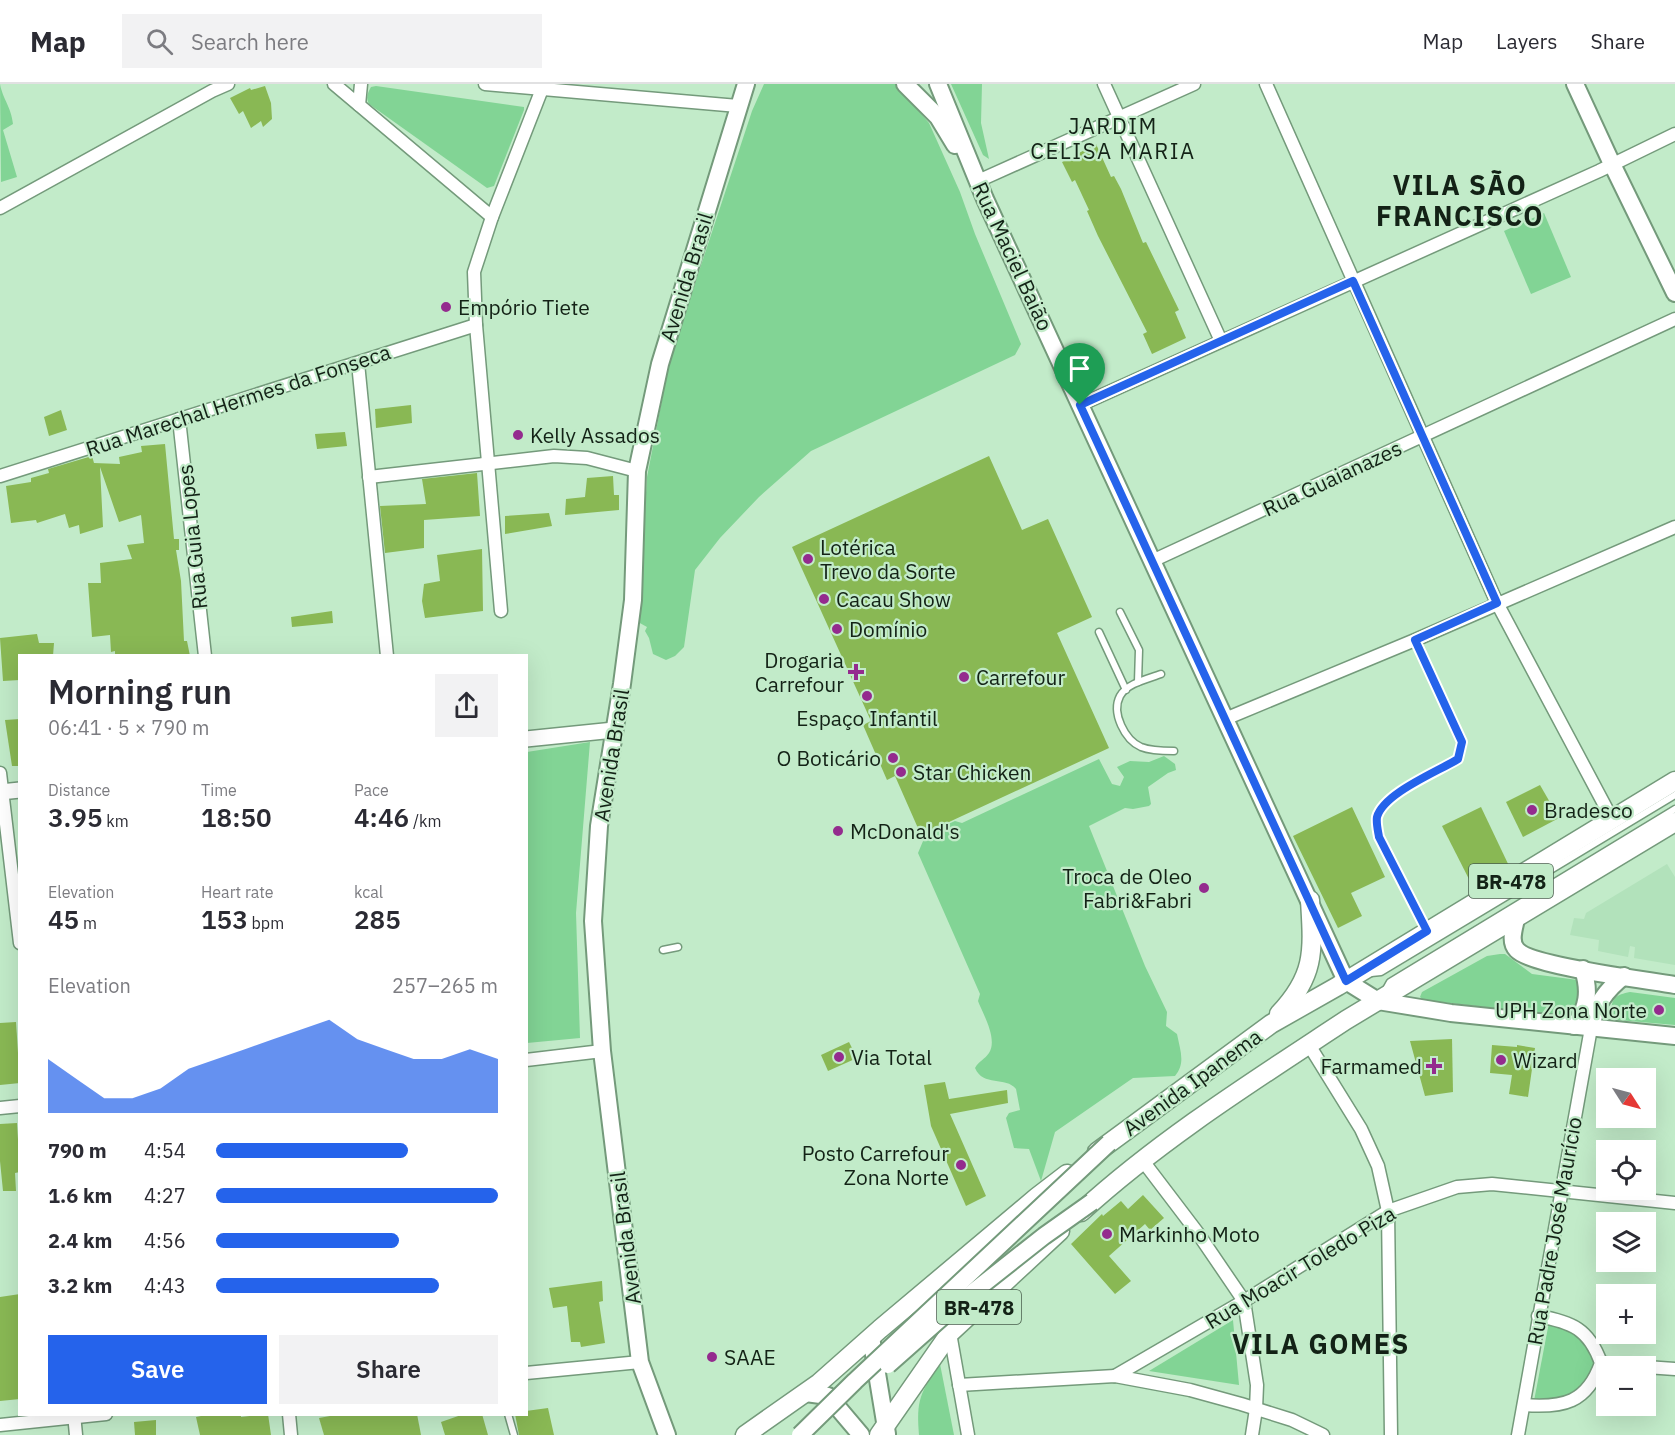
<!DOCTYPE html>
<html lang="en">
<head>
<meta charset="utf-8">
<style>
	:root { --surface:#fff; --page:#f2f2f3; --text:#2b2b33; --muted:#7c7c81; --line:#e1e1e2; --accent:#2563eb }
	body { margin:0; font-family:"IBM Plex Sans",sans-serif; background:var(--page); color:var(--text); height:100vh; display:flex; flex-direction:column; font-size:22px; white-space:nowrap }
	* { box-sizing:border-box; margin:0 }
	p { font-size:20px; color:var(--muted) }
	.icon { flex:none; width:33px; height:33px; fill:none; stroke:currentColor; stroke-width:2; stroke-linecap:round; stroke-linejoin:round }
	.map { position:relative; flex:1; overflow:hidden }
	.details { position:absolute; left:18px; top:570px; width:510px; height:762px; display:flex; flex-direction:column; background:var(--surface); border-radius:0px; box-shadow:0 6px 24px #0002 }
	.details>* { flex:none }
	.needle { width:39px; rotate:126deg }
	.fabs { position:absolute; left:1596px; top:984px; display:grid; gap:12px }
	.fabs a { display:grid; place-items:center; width:60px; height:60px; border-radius:0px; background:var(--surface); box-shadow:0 6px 24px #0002; font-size:30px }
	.pin { position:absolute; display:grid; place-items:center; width:51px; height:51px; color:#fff; margin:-62px -26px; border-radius:50% 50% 50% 0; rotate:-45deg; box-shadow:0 0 6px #0007 }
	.pin .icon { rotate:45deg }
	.round { display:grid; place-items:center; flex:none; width:63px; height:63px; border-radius:0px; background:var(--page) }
	.head { display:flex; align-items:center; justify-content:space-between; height:102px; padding:0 30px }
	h1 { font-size:33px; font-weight:600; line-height:45px }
	.figures { display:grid; grid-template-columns:repeat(3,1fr); gap:9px; height:102px; padding:6px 30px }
	.figures div { display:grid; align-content:center }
	.figures b { font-size:26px; font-weight:600 }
	.figures small { font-size:16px; font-weight:400 }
	.figures p { font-size:16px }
	.chart { height:168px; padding:12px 30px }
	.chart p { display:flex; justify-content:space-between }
	.chart svg { width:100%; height:108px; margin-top:6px; fill:var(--accent); opacity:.7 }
	.button { display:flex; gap:12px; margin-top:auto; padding:12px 30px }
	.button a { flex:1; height:69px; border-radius:0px; background:var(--accent); color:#fff; font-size:24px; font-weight:600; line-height:69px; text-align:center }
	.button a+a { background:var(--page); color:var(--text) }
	ul { padding:0 30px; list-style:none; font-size:20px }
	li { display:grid; grid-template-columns:96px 72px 1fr; align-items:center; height:45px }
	li i { height:15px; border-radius:8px; background:var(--accent) }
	header { display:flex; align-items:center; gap:36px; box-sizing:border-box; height:84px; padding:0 30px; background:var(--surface); border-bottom:2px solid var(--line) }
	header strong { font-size:28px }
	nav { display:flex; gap:33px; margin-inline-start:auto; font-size:21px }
	.search { width:420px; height:54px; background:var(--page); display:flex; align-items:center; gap:15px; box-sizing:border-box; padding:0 21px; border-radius:0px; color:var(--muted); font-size:22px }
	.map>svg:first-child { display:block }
	.built { fill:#b2e2bb }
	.green { fill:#82d495 }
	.building { fill:#89b854 }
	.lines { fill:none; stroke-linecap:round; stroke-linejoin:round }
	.service-casing { stroke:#749a7b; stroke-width:9 }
	.minor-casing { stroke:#749a7b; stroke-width:15 }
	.tertiary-casing { stroke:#749a7b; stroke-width:18 }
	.secondary-casing { stroke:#749a7b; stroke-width:20 }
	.primary-casing { stroke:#749a7b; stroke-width:21 }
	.service { stroke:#fff; stroke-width:6 }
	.minor { stroke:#fff; stroke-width:12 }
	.tertiary { stroke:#fff; stroke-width:15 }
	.secondary { stroke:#fff; stroke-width:16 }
	.primary { stroke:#fff; stroke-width:18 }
	.secondary-bridge-casing { stroke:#749a7b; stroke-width:20; stroke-linecap:butt }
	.secondary-bridge { stroke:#fff; stroke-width:16 }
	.route-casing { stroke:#fff; stroke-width:12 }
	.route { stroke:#2563eb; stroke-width:8 }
	.poi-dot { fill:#942b8e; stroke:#c2ebc9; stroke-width:2 }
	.labels { text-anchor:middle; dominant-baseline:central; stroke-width:4.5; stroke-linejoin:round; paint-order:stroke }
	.shield { fill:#c2ebc9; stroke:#485e4c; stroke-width:1.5 }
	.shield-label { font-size:20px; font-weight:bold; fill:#132216 }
	.street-label { font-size:21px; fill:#132216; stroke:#c2ebc9 }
	.poi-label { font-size:21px; fill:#132216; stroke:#c2ebc9; text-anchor:start }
	.neighbourhood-label { font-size:22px; letter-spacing:1.5px; fill:#132216; stroke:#c2ebc9 }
	.district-label { font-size:27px; font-weight:bold; letter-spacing:1.5px; fill:#132216; stroke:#c2ebc9 }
</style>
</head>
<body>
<header>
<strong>Map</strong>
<div class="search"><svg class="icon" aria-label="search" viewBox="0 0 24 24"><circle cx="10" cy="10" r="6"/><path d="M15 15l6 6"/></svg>Search here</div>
<nav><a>Map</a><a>Layers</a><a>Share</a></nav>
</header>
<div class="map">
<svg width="1675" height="1351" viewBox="0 0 1675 1351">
	<rect width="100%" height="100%" fill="#c2ebc9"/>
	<path class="built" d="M1667,780L1675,793V881L1634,874L1635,863L1630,862L1628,873L1598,867L1599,856L1570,851L1574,834L1584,835L1586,829Z"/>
	<g class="green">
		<path d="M0,0C3,16 11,22 13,40L3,46L17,93L1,98Z"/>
		<path d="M764,0H896L929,39L960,108L975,150L1021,260L1015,271L811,367L759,413L720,454L695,486L684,563L675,572L666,576L653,570L649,554L645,547L647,543L638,538L647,393L670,275L752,27Z"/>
		<path d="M951,0H982L981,39L989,75L983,71Z"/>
		<path d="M376,2L524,23V26L494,102L487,104L369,20C366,14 367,10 371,3Z"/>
		<path d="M1544,129L1571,193L1531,210L1504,147Z"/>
		<path d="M590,658L576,829L580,954L527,959V668Z"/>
		<path d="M1164,672L1175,680L1176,686L1168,689L1148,703L1151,720L1149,722L1133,725L1125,724L1089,742L1145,882L1167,928L1166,942L1177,950C1180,966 1186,979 1175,992L1133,994L1055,1048L1041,1097L1029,1065L1014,1064L1006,1034L1009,1029L1020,1026L1016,1005C1006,992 983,1003 975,984C979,977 985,975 989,969C998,955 983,930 978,917L980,910L918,769L926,750L955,737L962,739L1099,675L1112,700L1120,702L1124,693L1117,683L1130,677L1149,678Z"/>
		<path d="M1500,870H1505L1532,890L1578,896L1582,910L1572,933L1423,916L1420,913L1422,908L1487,872Z"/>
		<path d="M1630,908L1675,914V941L1618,936L1612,933C1610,917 1613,911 1630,908Z"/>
		<path d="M1233,1236L1239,1301L1149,1287Z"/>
		<path d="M1549,1238C1579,1247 1583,1249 1596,1278L1583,1305L1552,1318L1534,1317Z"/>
		<path d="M940,1280L954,1351H919C916,1316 920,1309 940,1280Z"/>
	</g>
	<g class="building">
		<path d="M265,2L271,19L272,35L263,43L261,37L251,44L243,27L239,30L230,14L250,4L251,6Z"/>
		<path d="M1096,60L1111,93L1114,92L1121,105L1143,159L1146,158L1179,226L1175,228L1186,254L1152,270L1143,250L1147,248L1098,152L1087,127L1089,126L1075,96L1072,98L1062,78Z"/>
		<path d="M411,321L412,339L376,344L375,325Z"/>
		<path d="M61,326L67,346L49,352L44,333Z"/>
		<path d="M345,348L347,362L317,365L315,350Z"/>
		<path d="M165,360L174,455H179V466H176L181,497L184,557H187L190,572H115V567L111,568L110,551L92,553L88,499H101L100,479L132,475L127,461L144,459L141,431L119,438L100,383L103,443L80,450L79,441L69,444L65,430L37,439L36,436L11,439L6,402L31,398V394L49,389L48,385L92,372L94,379L120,380L119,373L142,368L141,362Z"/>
		<path d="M989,372L1022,446L1048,435L1092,533L1057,549L1109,664L921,751L895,692L887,696L863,641L871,637L792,463Z"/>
		<path d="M477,389L480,432L424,436V464L385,469L380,422L426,420L422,395Z"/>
		<path d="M613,392L614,411H619V426L565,431L566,415L585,413L587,394Z"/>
		<path d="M549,429L552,442L505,450V432Z"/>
		<path d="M482,465L483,527L425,534L422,517L424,500L440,497L437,471Z"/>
		<path d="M332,527L333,539L292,543L291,533Z"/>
		<path d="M37,550L39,559H54L53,572H20V596L3,597L0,554Z"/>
		<path d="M20,635V682H12L5,636Z"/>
		<path d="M1540,701L1559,734L1523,753L1506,718Z"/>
		<path d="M1352,723L1385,793L1351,809L1362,832L1338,844L1293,752Z"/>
		<path d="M1481,723L1510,784L1474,805L1442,742Z"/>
		<path d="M16,938L20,999L0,1001V939Z"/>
		<path d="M1452,955L1453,1008L1425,1012L1410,957Z"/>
		<path d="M849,958L857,974L828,987L821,971Z"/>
		<path d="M1492,961L1517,963V961L1535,964L1528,1013L1509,1010L1512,991L1490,989Z"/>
		<path d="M945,998L949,1015L1007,1006L1008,1019L950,1030L986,1112L966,1122L931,1042L924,1001Z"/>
		<path d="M17,1039L20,1088L15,1089L16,1107H3L0,1077V1040Z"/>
		<path d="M1143,1111L1164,1134L1150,1146L1145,1140L1109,1172L1131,1197L1115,1210L1071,1160L1102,1130L1103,1132L1121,1117L1128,1125Z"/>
		<path d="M602,1197L603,1217L599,1218L605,1259L581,1263L580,1258H571L567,1222L553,1224L549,1204Z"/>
		<path d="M20,1210V1315L0,1317V1213Z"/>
		<path d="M548,1324L554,1351H519L515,1330H526V1327Z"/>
		<path d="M211,1330H241V1333L268,1330L271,1351H200L196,1333Z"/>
		<path d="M341,1330H417L421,1351H324L319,1334Z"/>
		<path d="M464,1330H482L488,1351H445L441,1338Z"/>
		<path d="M156,1336V1351H135L134,1338Z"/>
	</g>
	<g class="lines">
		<g class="service-casing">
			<g id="service">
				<path d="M1120,528L1139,566L1138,598"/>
				<path d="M1099,548L1126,606"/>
				<path d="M1415,556L1462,658L1458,675C1436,688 1384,709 1377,733C1376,739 1378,747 1379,752L1427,846"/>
				<path d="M1161,590C1148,595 1127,599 1120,612C1111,629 1125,656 1141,663C1151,667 1163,667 1174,667"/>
				<path d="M663,866L678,863"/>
				<path d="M1371,889L1381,888L1675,711"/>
				<path d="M1385,907L1390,898L1675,725"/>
				<path d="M508,1330L514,1351"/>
			</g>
		</g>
		<g class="minor-casing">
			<g id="minor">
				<path d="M334,0L492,133"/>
				<path d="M485,0L738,22"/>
				<path d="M1104,0L1221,257"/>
				<path d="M1266,0L1497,519L1612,735"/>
				<path d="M359,21L361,0"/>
				<path d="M978,97L1194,0"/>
				<path d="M0,124L212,7L228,0"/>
				<path d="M358,279L387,572"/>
				<path d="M1080,321L1599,87L1675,50"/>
				<path d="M179,335L205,572"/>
				<path d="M0,392L476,241"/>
				<path d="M369,393L554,372L587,374L637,387"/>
				<path d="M1152,477L1675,235"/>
				<path d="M501,527L476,241L474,188L492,133L542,5"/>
				<path d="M1225,635L1415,556L1675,443"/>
				<path d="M0,689L20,859"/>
				<path d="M1309,961L1361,1045L1378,1082L1388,1127L1391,1351"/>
				<path d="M526,976L602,967"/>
				<path d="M0,1024L20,1022"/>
				<path d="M1143,1077L1197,1148L1244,1217L1257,1301L1256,1325L1252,1351"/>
				<path d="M950,1249L968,1351"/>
				<path d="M1601,1279L1642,1282"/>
				<path d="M1646,1283L1675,1285"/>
				<path d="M526,1289L640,1278"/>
				<path d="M1115,1292L1244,1217L1388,1127L1457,1103L1492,1100L1675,1119"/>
				<path d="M959,1301L1115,1292L1190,1306L1241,1320L1292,1336L1323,1351"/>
				<path d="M1524,1321C1563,1324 1587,1319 1601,1279C1589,1245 1572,1238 1538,1232"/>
				<path d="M74,1330L76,1351"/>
				<path d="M289,1330L291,1351"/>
				<path d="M0,1341L106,1330"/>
				<path d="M1518,1351L1591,944"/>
			</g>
		</g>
		<g class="tertiary-casing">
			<g id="tertiary">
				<path d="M526,655L614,646"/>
				<path d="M0,708L20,706"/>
			</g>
		</g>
		<g class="secondary-casing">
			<g id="secondary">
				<path d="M905,0L938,33L955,61"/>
				<path d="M938,0L985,115L1346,897L1378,917L1451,929L1675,952"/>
				<path d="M1575,0L1612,80L1675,209"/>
				<path d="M1516,835C1514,845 1509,858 1517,866C1531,882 1647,896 1675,901"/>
				<path d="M1574,942C1588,924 1590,907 1583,885"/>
				<path d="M1591,944C1595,921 1606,906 1624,892"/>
				<path d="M871,1253L887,1350"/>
				<path d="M806,1309L828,1312L861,1351"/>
				<path d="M667,1351L640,1278L602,967L593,837L599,742L622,600L633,516L637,387L660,280L746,0"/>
			</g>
		</g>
		<g class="primary-casing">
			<g id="primary">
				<path d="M1279,930C1316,891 1313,866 1310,816"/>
				<path d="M1097,1068L1271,940L1338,902L1675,697"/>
				<path d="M1081,1128C1161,1055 1255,996 1346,936L1675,738"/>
				<path d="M745,1351L819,1299L880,1245L1037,1113L1067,1090"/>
				<path d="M879,1351L950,1249L1060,1147"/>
			</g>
		</g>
		<use href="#service" class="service"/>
		<use href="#minor" class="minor"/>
		<use href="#tertiary" class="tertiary"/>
		<use href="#secondary" class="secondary"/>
		<use href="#primary" class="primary"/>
		<g class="secondary-bridge-casing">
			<g id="secondary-bridge">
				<path d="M888,1281L949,1227L1044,1152L1092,1118"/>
				<path d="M800,1351L855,1297L1109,1059"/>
			</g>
		</g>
		<use href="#secondary-bridge" class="secondary-bridge"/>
	</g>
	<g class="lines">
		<g class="route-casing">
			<path id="route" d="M1353,197L1497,519L1415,556L1462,658L1458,675C1437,688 1384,709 1377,733C1376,739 1378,747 1379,753L1427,847L1346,897L1080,321Z"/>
		</g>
		<use href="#route" class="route"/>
	</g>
	<g class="poi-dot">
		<circle cx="446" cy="223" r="6"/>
		<circle cx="518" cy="351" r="6"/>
		<circle cx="808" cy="475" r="6"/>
		<circle cx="824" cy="515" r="6"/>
		<circle cx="837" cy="545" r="6"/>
		<path d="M853 579h6v6h6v6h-6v6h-6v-6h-6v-6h6z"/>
		<circle cx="964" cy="593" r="6"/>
		<circle cx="867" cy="612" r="6"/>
		<circle cx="893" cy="674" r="6"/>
		<circle cx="901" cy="688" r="6"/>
		<circle cx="1532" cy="726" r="6"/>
		<circle cx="838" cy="747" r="6"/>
		<circle cx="1204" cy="804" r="6"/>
		<circle cx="1659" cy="926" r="6"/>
		<circle cx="839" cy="973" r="6"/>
		<circle cx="1501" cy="976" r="6"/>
		<path d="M1431 973h6v6h6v6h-6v6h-6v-6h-6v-6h6z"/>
		<circle cx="961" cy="1081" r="6"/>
		<circle cx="1107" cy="1150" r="6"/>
		<circle cx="712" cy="1273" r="6"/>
	</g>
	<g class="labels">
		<g class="shield">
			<rect x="1469" y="780" width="84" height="34" rx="4.5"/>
			<rect x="937" y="1206" width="84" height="34" rx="4.5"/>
		</g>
		<g class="shield-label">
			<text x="1511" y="797">BR-478</text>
			<text x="979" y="1223">BR-478</text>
		</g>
		<g class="street-label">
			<text transform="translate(1013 172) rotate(65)">Rua Maciel Baião</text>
			<text transform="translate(686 193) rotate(-73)">Avenida Brasil</text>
			<text transform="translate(238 316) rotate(-18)">Rua Marechal Hermes da Fonseca</text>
			<text transform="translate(1332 394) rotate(-25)">Rua Guaianazes</text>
			<text transform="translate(192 453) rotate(-96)">Rua Guia Lopes</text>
			<text transform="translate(611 671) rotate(-81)">Avenida Brasil</text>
			<text transform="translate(1192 998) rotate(-36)">Avenida Ipanema</text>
			<text transform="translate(1554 1147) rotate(-80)">Rua Padre José Maurício</text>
			<text transform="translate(625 1154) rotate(-97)">Avenida Brasil</text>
			<text transform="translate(1300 1183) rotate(-31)">Rua Moacir Toledo Piza</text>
		</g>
		<g class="poi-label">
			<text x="458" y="223">Empório Tiete</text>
			<text x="530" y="351">Kelly Assados</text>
			<text x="820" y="463">Lotérica<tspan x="820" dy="24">Trevo da Sorte</tspan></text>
			<text x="836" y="515">Cacau Show</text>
			<text x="849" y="545">Domínio</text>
			<text x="844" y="576" text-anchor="end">Drogaria<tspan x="844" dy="24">Carrefour</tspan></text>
			<text x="976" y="593">Carrefour</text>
			<text x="867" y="634" text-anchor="middle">Espaço Infantil</text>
			<text x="881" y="674" text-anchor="end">O Boticário</text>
			<text x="913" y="688">Star Chicken</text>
			<text x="1544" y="726">Bradesco</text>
			<text x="850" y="747">McDonald's</text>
			<text x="1192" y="792" text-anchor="end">Troca de Oleo<tspan x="1192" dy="24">Fabri&amp;Fabri</tspan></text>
			<text x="1647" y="926" text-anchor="end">UPH Zona Norte</text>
			<text x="851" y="973">Via Total</text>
			<text x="1513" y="976">Wizard</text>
			<text x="1422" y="982" text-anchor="end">Farmamed</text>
			<text x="949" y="1069" text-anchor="end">Posto Carrefour<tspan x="949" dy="24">Zona Norte</tspan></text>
			<text x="1119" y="1150">Markinho Moto</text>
			<text x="724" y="1273">SAAE</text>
		</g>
		<g class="neighbourhood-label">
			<text x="1113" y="41">JARDIM<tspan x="1113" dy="25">CELISA MARIA</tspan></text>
		</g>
		<g class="district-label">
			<text x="1460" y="100">VILA SÃO<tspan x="1460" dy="31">FRANCISCO</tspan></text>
			<text x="1321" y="1259">VILA GOMES</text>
		</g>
	</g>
</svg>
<div class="fabs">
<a><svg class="needle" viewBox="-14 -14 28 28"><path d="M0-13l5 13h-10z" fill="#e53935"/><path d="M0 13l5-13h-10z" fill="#7c7c81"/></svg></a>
<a><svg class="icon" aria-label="locate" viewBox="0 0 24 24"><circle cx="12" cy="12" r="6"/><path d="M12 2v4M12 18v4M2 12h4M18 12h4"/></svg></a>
<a><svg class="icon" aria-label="layers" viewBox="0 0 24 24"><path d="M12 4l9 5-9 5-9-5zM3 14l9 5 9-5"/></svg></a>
<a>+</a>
<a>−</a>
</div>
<div class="pin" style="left:1080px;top:321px;background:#1e9e55"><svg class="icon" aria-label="arrive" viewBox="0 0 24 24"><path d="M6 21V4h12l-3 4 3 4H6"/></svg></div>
<section class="details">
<div class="head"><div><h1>Morning run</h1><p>06:41 · 5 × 790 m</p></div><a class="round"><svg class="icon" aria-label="share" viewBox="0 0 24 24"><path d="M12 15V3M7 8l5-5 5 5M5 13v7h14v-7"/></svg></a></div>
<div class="figures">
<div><p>Distance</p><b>3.95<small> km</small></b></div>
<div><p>Time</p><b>18:50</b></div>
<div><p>Pace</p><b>4:46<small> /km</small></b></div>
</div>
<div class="figures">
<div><p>Elevation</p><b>45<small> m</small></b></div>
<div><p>Heart rate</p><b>153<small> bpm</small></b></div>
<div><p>kcal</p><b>285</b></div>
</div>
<div class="chart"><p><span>Elevation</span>257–265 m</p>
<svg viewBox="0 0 160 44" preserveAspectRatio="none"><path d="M0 44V22L10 30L20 38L30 38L40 34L50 26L60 22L70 18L80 14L90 10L100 6L110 14L120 18L130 22L140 22L150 18L160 22V44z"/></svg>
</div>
<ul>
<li><b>790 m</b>4:54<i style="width:68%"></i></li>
<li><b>1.6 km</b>4:27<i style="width:100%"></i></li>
<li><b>2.4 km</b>4:56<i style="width:65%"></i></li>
<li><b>3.2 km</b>4:43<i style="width:79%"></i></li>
</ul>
<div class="button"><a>Save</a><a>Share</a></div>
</section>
</div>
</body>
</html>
